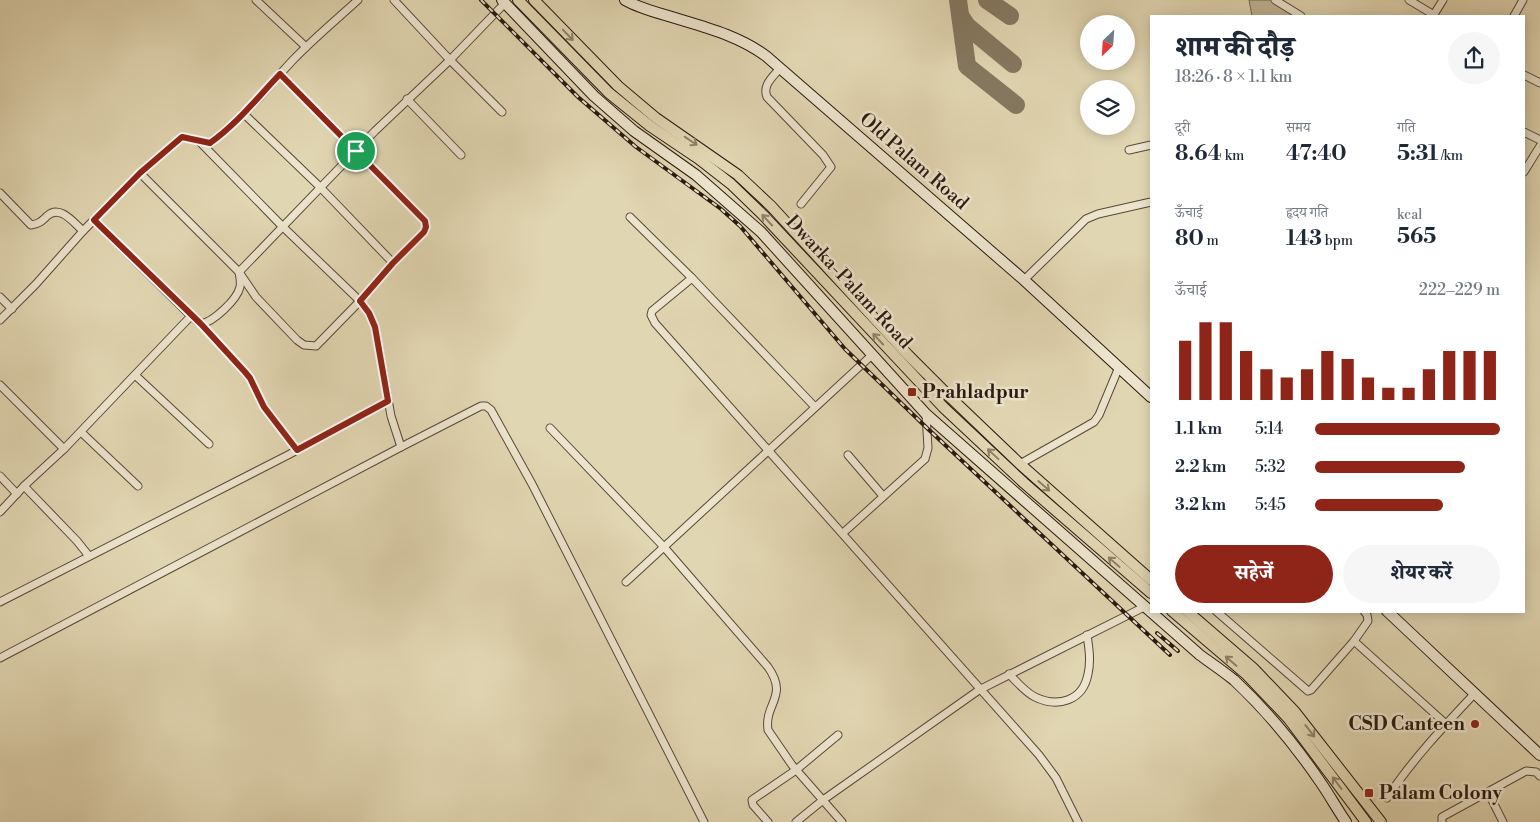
<!DOCTYPE html>
<html lang="hi">
<head>
<meta charset="utf-8">
<style>
	:root { --surface:#fff; --page:#f6f6f7; --text:#1f2937; --muted:#747a83; --accent:#8f2418 }
	body { margin:0; font-family:"Libre Bodoni","Noto Serif Devanagari",serif; background:var(--page); color:var(--text); height:100vh; display:flex; flex-direction:column; font-size:19px; white-space:nowrap }
	* { box-sizing:border-box; margin:0 }
	p { font-size:16px; color:var(--muted) }
	.icon { flex:none; width:28px; height:28px; fill:none; stroke:currentColor; stroke-width:2; stroke-linecap:round; stroke-linejoin:round }
	.map { position:relative; flex:1; overflow:hidden }
	.details { position:absolute; left:1150px; top:15px; width:375px; height:598px; display:flex; flex-direction:column; background:var(--surface); border-radius:0px; box-shadow:0 2px 12px #0003 }
	.details>* { flex:none }
	.needle { width:32px; rotate:205deg }
	.tools { position:absolute; left:1080px; top:15px; display:grid; gap:10px }
	.tools a { display:grid; place-items:center; width:55px; height:55px; border-radius:50%; background:var(--surface); box-shadow:0 2px 12px #0003; font-size:25px }
	.pin { position:absolute; display:grid; place-items:center; width:42px; height:42px; color:#fff; margin:-21px; border:2px solid #fff; border-radius:50%; box-shadow:0 1px 5px #0007 }
	.round { display:grid; place-items:center; flex:none; width:52px; height:52px; border-radius:26px; background:var(--page) }
	.summary { display:flex; align-items:center; justify-content:space-between; height:85px; padding:0 25px }
	h1 { font-size:28px; font-weight:800; line-height:38px }
	.figures { display:grid; grid-template-columns:repeat(3,1fr); gap:8px; height:85px; padding:5px 25px }
	.figures div { display:grid; align-content:center }
	.figures b { font-size:21px; font-weight:800 }
	.figures small { font-size:14px; font-weight:400 }
	.figures p { font-size:14px }
	.chart { height:140px; padding:10px 25px }
	.chart p { display:flex; justify-content:space-between }
	.chart svg { width:100%; height:90px; margin-top:5px; stroke:var(--accent); stroke-width:6 }
	.action { display:flex; gap:10px; margin-top:auto; padding:10px 25px }
	.action a { flex:1; height:58px; border-radius:30px; background:var(--accent); color:#fff; font-size:20px; font-weight:800; line-height:58px; text-align:center }
	.action a+a { background:var(--page); color:var(--text) }
	ul { padding:0 25px; list-style:none; font-size:16px }
	li { display:grid; grid-template-columns:80px 60px 1fr; align-items:center; height:38px }
	li i { height:12px; border-radius:6px; background:var(--accent) }
	.map>svg:first-child { display:block }
	.green { fill:#c2b696; stroke:#766853 }
	.lines { fill:none; stroke-linecap:round; stroke-linejoin:round }
	.taxiway { stroke:#857861; stroke-width:18 }
	.street-casing { stroke:#574838; stroke-width:9 }
	.secondary-casing { stroke:#291910; stroke-width:12 }
	.primary-casing { stroke:#291910; stroke-width:12 }
	.street { stroke:#ece4cd; stroke-width:7 }
	.secondary { stroke:#ece4cd; stroke-width:10 }
	.primary { stroke:#e1d6b2; stroke-width:10 }
	.rail-casing { stroke:#291910; stroke-width:4 }
	.rail { stroke:#ece4cd; stroke-width:2; stroke-dasharray:5.5; stroke-linecap:butt }
	.oneway { stroke:#8e8169 }
	.route-casing { stroke:#fff; stroke-width:10 }
	.route { stroke:#8f2418; stroke-width:6 }
	.poi-dot { fill:#8f2418; stroke:#ece4cd; stroke-width:2 }
	.labels { text-anchor:middle; dominant-baseline:central; stroke-width:5; stroke-linejoin:round; paint-order:stroke }
	.street-label { font-size:19px; fill:#291910; stroke:#ece4cd }
	.poi-label { font-size:19px; font-weight:bold; fill:#291910; stroke:#ece4cd; text-anchor:start }
</style>
</head>
<body>
<div class="map">
<svg width="1540" height="822" viewBox="0 0 1540 822">
	<rect width="100%" height="100%" fill="#e1d6b2"/>
	<filter id="stains"><feTurbulence type="fractalNoise" baseFrequency=".004" numOctaves="4"/><feColorMatrix values="0 0 0 0 .2 0 0 0 0 .09 0 0 0 0 .02 0 0 0 .5 -.17"/></filter>
	<radialGradient id="worn" r=".72"><stop offset=".6" stop-color="#630" stop-opacity="0"/><stop offset="1" stop-color="#630" stop-opacity=".3"/></radialGradient>
	<path class="green" d="M1249,0H1273L1298,16H1252Z"/>
	<g class="lines">
		<g class="taxiway">
			<path d="M958,0L967,66L1016,105"/>
			<path d="M987,0L1010,16"/>
			<path d="M961,17L967,26L1013,64"/>
		</g>
		<g class="street-casing">
			<g id="street">
				<path d="M256,0L306,47"/>
				<path d="M394,0L450,60L505,3"/>
				<path d="M1275,0L1301,16"/>
				<path d="M1409,0L1434,15"/>
				<path d="M1433,16L1443,0"/>
				<path d="M1514,16L1523,0"/>
				<path d="M780,68C773,77 762,85 767,97L823,155L831,167L801,204"/>
				<path d="M1524,75L1540,83"/>
				<path d="M407,99L461,155"/>
				<path d="M243,113L320,187L393,263"/>
				<path d="M1524,132L1540,140"/>
				<path d="M199,141L282,226L360,301L369,313L375,327L391,416L401,447"/>
				<path d="M1129,150L1151,145"/>
				<path d="M1524,172L1540,146"/>
				<path d="M140,173L239,272L256,297L297,340L304,345L316,346L360,301L393,263L424,232L426,227L425,221L280,74"/>
				<path d="M0,193L31,225C39,224 42,221 47,216C60,204 74,223 83,231"/>
				<path d="M630,217L692,278L815,407"/>
				<path d="M692,278L652,311L651,315L655,323L1039,755L1056,778L1078,822"/>
				<path d="M1024,280L1086,219L1098,214L1151,202"/>
				<path d="M0,297L12,309"/>
				<path d="M191,316L201,324C213,322 237,300 240,287C241,282 240,277 239,272L375,131L450,60L502,112"/>
				<path d="M0,320L36,284L83,231L140,173L182,137L210,143C241,121 266,89 292,61C313,39 336,20 358,0"/>
				<path d="M201,324L250,378L264,407L297,450"/>
				<path d="M135,375L209,444"/>
				<path d="M0,385L64,449"/>
				<path d="M550,428L664,547L768,667C789,697 764,703 768,730L792,765L842,822"/>
				<path d="M81,432L138,486"/>
				<path d="M848,455L883,496"/>
				<path d="M1020,464L1094,422L1099,415L1119,367"/>
				<path d="M0,476L17,494"/>
				<path d="M24,486L77,541L89,556"/>
				<path d="M0,512L24,486L64,449L191,316L94,220"/>
				<path d="M843,533L925,459L928,448L926,414"/>
				<path d="M626,582L872,355"/>
				<path d="M0,602L288,455L388,401"/>
				<path d="M1216,611L1308,691L1311,690L1354,641L1446,724"/>
				<path d="M1354,641L1368,621L1367,615L1364,611"/>
				<path d="M0,658L401,447L481,406H486L491,410L532,484L704,822"/>
				<path d="M1009,674C1017,682 1025,692 1035,697C1058,708 1083,701 1088,674C1091,661 1089,648 1087,635"/>
				<path d="M1488,792L1503,822"/>
				<path d="M1387,798C1412,760 1444,726 1475,693"/>
				<path d="M768,822L753,805L752,800L796,770L838,735"/>
				<path d="M796,822L823,800L979,690L1144,607"/>
				<path d="M1442,822V817L1526,771L1536,772L1540,776"/>
			</g>
		</g>
		<g class="secondary-casing">
			<g id="secondary">
				<path d="M502,0L594,96L634,131L696,175L761,232L926,414L1200,655C1211,663 1223,671 1234,680C1267,711 1296,746 1321,783C1330,796 1337,809 1346,822"/>
				<path d="M625,0C637,7 651,11 665,15C700,26 736,34 766,56L1024,280L1151,397"/>
				<path d="M1387,611L1540,755"/>
			</g>
		</g>
		<g class="primary-casing">
			<g id="primary">
				<path d="M518,0L609,93L650,126L699,159L731,184L763,215L943,407L1024,483L1151,593"/>
				<path d="M534,0L618,86L656,118L738,175L771,206L908,355L952,399L1020,464L1151,580"/>
				<path d="M1172,611L1247,675L1288,718L1366,822"/>
				<path d="M1187,611L1253,668L1295,712L1381,822"/>
			</g>
		</g>
		<use href="#street" class="street"/>
		<use href="#secondary" class="secondary"/>
		<use href="#primary" class="primary"/>
		<g class="rail-casing">
			<g id="rail">
				<path d="M481,0L578,97L636,147L721,209L740,226L845,349L928,429L1170,655"/>
				<path d="M1157,633L1178,651"/>
			</g>
		</g>
		<use href="#rail" class="rail"/>
	</g>
	<defs><path id="oneway-shaft" d="M-6 0H5M1.5-3L5.5 0L1.5 3" fill="none" stroke-width="1.6" stroke-linecap="round" stroke-linejoin="round" transform="scale(1.25)"/></defs>
	<g class="oneway">
		<use href="#oneway-shaft" transform="translate(568 35) rotate(46)"/>
		<use href="#oneway-shaft" transform="translate(691 141) rotate(34)"/>
		<use href="#oneway-shaft" transform="translate(767 220) rotate(-133)"/>
		<use href="#oneway-shaft" transform="translate(878 339) rotate(-133)"/>
		<use href="#oneway-shaft" transform="translate(993 454) rotate(-137)"/>
		<use href="#oneway-shaft" transform="translate(1044 486) rotate(41)"/>
		<use href="#oneway-shaft" transform="translate(1114 562) rotate(-139)"/>
		<use href="#oneway-shaft" transform="translate(1231 661) rotate(-139)"/>
		<use href="#oneway-shaft" transform="translate(1310 731) rotate(52)"/>
		<use href="#oneway-shaft" transform="translate(1337 783) rotate(-127)"/>
	</g>
	<g class="lines">
		<g class="route-casing">
			<path id="route" d="M280,74L425,221L426,227L424,232L393,263L360,301L369,313L375,327L388,401L297,450L264,407L250,378L245,372L201,324L94,220L140,173L182,137L210,143C237,124 258,97 280,74Z"/>
		</g>
		<use href="#route" class="route"/>
	</g>
	<g class="poi-dot">
		<rect x="907" y="387" width="10" height="10" rx="2.5"/>
		<circle cx="1475" cy="724" r="5"/>
		<rect x="1364" y="788" width="10" height="10" rx="2.5"/>
	</g>
	<g class="labels">
		<g class="street-label">
			<text transform="translate(914 161) rotate(41)">Old Palam Road</text>
			<text transform="translate(849 282) rotate(47)">Dwarka-Palam Road</text>
		</g>
		<g class="poi-label">
			<text x="922" y="392">Prahladpur</text>
			<text x="1465" y="724" text-anchor="end">CSD Canteen</text>
			<text x="1379" y="793">Palam Colony</text>
		</g>
	</g>
	<rect width="100%" height="100%" filter="url(#stains)"/>
	<rect width="100%" height="100%" fill="url(#worn)"/>
</svg>
<div class="tools">
<a><svg class="needle" viewBox="-14 -14 28 28"><path d="M0-13l5 13h-10z" fill="#e53935"/><path d="M0 13l5-13h-10z" fill="#747a83"/></svg></a>
<a><svg class="icon" aria-label="layers" viewBox="0 0 24 24"><path d="M12 4l9 5-9 5-9-5zM3 14l9 5 9-5"/></svg></a>
</div>
<div class="pin" style="left:356px;top:151px;background:#1e9e55"><svg class="icon" aria-label="arrive" viewBox="0 0 24 24"><path d="M6 21V4h12l-3 4 3 4H6"/></svg></div>
<section class="details">
<div class="summary"><div><h1>शाम की दौड़</h1><p>18:26 · 8 × 1.1 km</p></div><a class="round"><svg class="icon" aria-label="share" viewBox="0 0 24 24"><path d="M12 15V3M7 8l5-5 5 5M5 13v7h14v-7"/></svg></a></div>
<div class="figures">
<div><p>दूरी</p><b>8.64<small> km</small></b></div>
<div><p>समय</p><b>47:40</b></div>
<div><p>गति</p><b>5:31<small> /km</small></b></div>
</div>
<div class="figures">
<div><p>ऊँचाई</p><b>80<small> m</small></b></div>
<div><p>हृदय गति</p><b>143<small> bpm</small></b></div>
<div><p>kcal</p><b>565</b></div>
</div>
<div class="chart"><p><span>ऊँचाई</span>222–229 m</p>
<svg viewBox="0 0 160 44" preserveAspectRatio="none"><path d="M5 44V15M15 44V6M25 44V6M35 44V20M45 44V29M55 44V33M65 44V29M75 44V20M85 44V24M95 44V33M105 44V38M115 44V38M125 44V29M135 44V20M145 44V20M155 44V20"/></svg>
</div>
<ul>
<li><b>1.1 km</b>5:14<i style="width:100%"></i></li>
<li><b>2.2 km</b>5:32<i style="width:81%"></i></li>
<li><b>3.2 km</b>5:45<i style="width:69%"></i></li>
</ul>
<div class="action"><a>सहेजें</a><a>शेयर करें</a></div>
</section>
</div>
</body>
</html>
